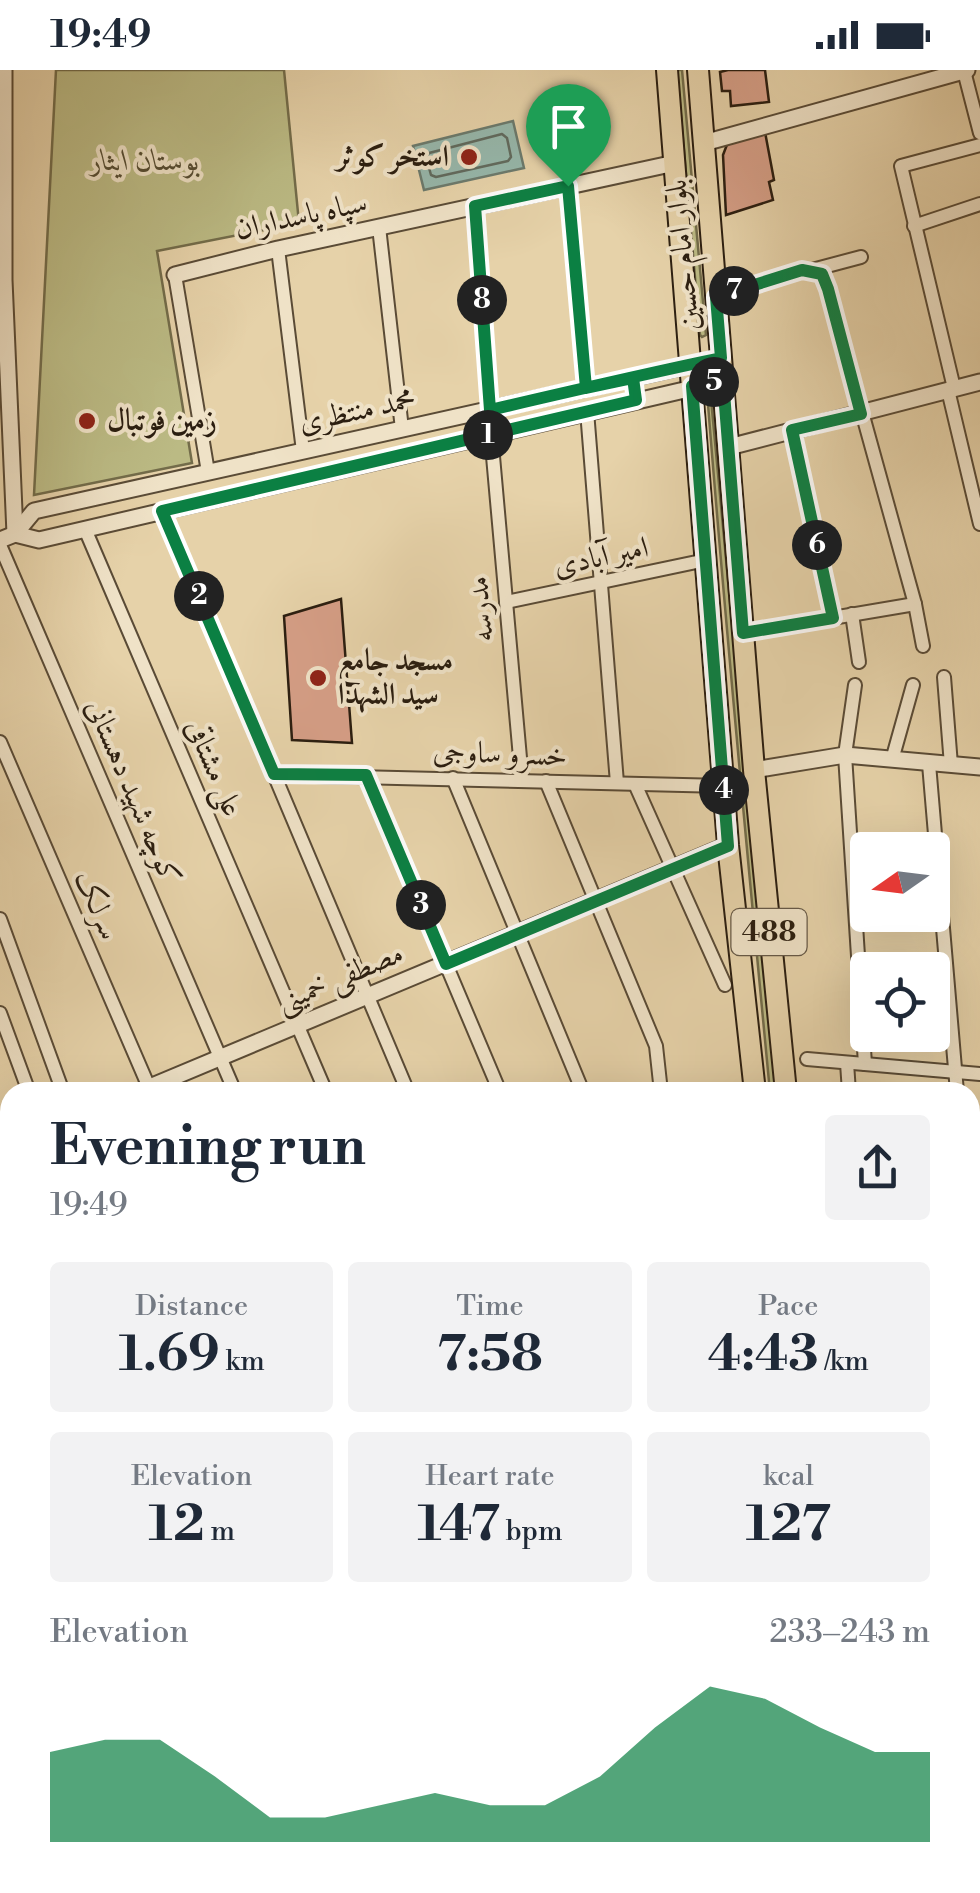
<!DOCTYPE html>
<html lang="en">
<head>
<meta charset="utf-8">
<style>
	:root { --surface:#fff; --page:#f2f2f3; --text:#1f2937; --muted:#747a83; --accent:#0b8043 }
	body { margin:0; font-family:"Libre Bodoni",Amiri,serif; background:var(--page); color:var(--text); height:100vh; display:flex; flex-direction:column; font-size:38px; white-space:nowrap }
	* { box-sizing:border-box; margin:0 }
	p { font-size:32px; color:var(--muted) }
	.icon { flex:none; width:55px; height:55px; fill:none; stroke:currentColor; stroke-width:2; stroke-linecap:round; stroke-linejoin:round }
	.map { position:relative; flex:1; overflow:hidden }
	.sheet { position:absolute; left:0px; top:1012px; width:980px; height:812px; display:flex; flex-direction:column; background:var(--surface); border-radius:30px 30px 0 0; box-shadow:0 10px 40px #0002 }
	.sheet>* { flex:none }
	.needle { width:65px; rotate:256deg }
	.tools { position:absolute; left:850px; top:762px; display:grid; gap:20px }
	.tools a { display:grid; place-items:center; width:100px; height:100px; border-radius:10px; background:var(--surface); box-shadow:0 10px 40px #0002; font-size:50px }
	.pin { position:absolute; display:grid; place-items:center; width:85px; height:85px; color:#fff; margin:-102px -42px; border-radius:50% 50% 50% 0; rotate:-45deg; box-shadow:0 0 10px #0007 }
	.pin .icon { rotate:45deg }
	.km { position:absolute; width:50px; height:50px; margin:-25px; border-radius:50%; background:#222; color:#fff; font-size:28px; line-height:50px; text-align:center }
	.round { display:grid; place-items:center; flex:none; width:105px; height:105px; border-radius:10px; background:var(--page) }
	.summary { display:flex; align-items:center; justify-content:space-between; height:170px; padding:0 50px }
	h1 { font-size:55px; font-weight:700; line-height:75px }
	.metrics { display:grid; grid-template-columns:repeat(3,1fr); gap:15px; height:170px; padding:10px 50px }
	.metrics div { display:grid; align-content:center; border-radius:10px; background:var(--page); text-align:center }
	.metrics b { font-size:50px; font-weight:700 }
	.metrics small { font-size:28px; font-weight:400 }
	.metrics p { font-size:28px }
	.chart { height:280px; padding:20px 50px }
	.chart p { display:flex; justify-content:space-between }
	.chart svg { width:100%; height:180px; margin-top:10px; fill:var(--accent); opacity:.7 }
	.status { display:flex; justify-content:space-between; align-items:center; height:70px; padding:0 50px; background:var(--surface); direction:ltr }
	.status svg { height:28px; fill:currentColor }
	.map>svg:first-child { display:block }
	.green { fill:#bbba84; stroke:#736c4a; stroke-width:2.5 }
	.water { fill:#96b7ab; stroke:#6b7a6d; stroke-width:2.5 }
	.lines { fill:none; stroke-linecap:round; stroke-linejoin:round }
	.shore { stroke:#606a5e; stroke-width:2.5 }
	.building { fill:#d59e86; stroke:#2b1e10; stroke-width:2.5 }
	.minor-casing { stroke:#5a4b36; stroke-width:16 }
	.tertiary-casing { stroke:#5a4b36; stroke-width:19 }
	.secondary-casing { stroke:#2b1e10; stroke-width:21 }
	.primary-casing { stroke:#2b1e10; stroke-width:24 }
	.trunk-casing { stroke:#2b1e10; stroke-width:24 }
	.minor { stroke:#efe2c7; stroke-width:12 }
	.tertiary { stroke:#efe2c7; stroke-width:15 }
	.secondary { stroke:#efe2c7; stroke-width:18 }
	.primary { stroke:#e6d2a9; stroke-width:20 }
	.trunk { stroke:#e6d2a9; stroke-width:20 }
	.route-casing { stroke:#fff; stroke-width:20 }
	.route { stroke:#0b8043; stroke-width:12 }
	.poi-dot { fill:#8f2418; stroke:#efe2c7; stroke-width:4 }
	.labels { text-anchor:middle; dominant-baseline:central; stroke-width:8; stroke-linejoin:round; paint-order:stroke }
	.shield { fill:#efe2c7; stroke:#665947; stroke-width:2.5 }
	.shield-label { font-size:28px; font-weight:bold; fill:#2b1e10 }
	.poi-label { font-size:30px; font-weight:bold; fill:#2b1e10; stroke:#efe2c7; text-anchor:start }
	.park-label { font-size:30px; font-style:italic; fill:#564d33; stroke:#efe2c7 }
	.street-label { font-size:30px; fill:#2b1e10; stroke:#efe2c7 }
</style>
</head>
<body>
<div class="status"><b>19:49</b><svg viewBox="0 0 49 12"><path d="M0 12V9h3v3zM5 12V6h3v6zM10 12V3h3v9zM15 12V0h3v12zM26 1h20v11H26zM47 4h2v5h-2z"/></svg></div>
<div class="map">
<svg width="980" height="1823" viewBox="0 0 980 1823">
	<rect width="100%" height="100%" fill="#e6d2a9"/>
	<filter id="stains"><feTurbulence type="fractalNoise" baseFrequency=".002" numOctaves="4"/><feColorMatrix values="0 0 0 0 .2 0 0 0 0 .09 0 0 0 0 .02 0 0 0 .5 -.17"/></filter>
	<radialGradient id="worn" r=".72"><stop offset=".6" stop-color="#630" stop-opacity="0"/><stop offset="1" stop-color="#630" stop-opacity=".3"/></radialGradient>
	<g class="green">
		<path d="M56,0H284L299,153L157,181L192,393L34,425Z"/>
		<path d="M677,0H682L703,232L706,265L702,267L700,265Z"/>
		<path d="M711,329L776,1022H770C748,793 726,563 708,334Z"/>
		<path d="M970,1193L980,1196V1393L970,1396Z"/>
		<path d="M0,1547L10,1558V1692L0,1696Z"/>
		<path d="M970,1553L980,1604V1658L970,1661Z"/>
		<path d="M970,1769L980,1772V1823H896V1815H970Z"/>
		<path d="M509,1815H739L725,1823H531Z"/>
	</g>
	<path class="water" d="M513,51L524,98L424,120L413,76Z"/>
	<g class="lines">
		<path class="shore" d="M502,64L507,68L511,87L508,91L436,107L431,105L426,87L429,83Z"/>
	</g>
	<g class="building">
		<path d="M728,0H765L769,32L731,36L730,21H722L720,2Z"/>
		<path d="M765,62L774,110L769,112L773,130L726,145L723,85L728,72Z"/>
		<path d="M341,529L352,673L292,670L284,546Z"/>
		<path d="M970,1730L980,1731V1765L970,1762Z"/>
	</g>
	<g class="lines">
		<g class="minor-casing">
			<g id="minor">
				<path d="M964,1L980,63"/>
				<path d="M568,115L586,318"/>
				<path d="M475,136L491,340"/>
				<path d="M914,156L980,134"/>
				<path d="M379,157L402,359"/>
				<path d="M278,179L303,381"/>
				<path d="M812,200L861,187"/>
				<path d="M175,205L208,402"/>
				<path d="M716,227L802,200L821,204L828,219L915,534L923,576"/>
				<path d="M954,318L901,96L980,75"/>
				<path d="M948,320L980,454"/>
				<path d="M587,341L617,713"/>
				<path d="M791,360L833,548"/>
				<path d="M491,364L522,710"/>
				<path d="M163,441L408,1022"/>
				<path d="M85,459L326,1022"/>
				<path d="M0,475L235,1022"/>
				<path d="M506,532L706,490"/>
				<path d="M852,544L859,592"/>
				<path d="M743,563L915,534"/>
				<path d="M944,607L951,695"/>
				<path d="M855,615L845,685L865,994"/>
				<path d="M0,672L151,1022"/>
				<path d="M892,690L913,615"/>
				<path d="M929,694L957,1022"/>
				<path d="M274,705L724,716"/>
				<path d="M366,705L500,1022"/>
				<path d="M453,708L583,1022"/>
				<path d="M546,711L656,976L661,1022"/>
				<path d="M635,714L725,915"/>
				<path d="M0,849L63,1022"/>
				<path d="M0,943L29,1022"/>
				<path d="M807,989L980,1004"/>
				<path d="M847,993L849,1022"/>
				<path d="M976,1520L980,1559"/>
				<path d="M0,1788L10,1785"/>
				<path d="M25,1815L26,1823"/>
				<path d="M168,1823L204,1815"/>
			</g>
		</g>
		<g class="tertiary-casing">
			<g id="tertiary">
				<path d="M4,0V210L15,464"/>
				<path d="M704,73L967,0"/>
				<path d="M175,205L278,179L675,93"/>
				<path d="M729,377L980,312"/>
				<path d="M15,464L39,470L723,311"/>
				<path d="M0,470L15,464L34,441L721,288"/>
				<path d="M754,700L845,685L980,697"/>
				<path d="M138,1022L728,775"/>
				<path d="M0,1081L10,1076"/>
				<path d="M976,1520L980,1519"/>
				<path d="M0,1530L10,1542"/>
				<path d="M970,1675L980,1673"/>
				<path d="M884,1823L885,1815"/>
			</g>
		</g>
		<g class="secondary-casing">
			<path id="secondary" d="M0,1724L10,1720"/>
		</g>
		<g class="primary-casing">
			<g id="primary">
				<path d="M667,0L728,775L755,1022"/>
				<path d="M698,0L754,700L786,1022"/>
				<path d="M970,1171L980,1174"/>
				<path d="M970,1417L980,1414"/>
				<path d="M970,1463L980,1448"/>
				<path d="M818,1823L820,1815"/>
				<path d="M850,1823L852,1815"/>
			</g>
		</g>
		<g class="trunk-casing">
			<g id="trunk">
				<path d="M0,1407L10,1419"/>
				<path d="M0,1462L10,1473"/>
				<path d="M0,1490L10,1507"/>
				<path d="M309,1815L318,1823"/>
				<path d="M354,1815L364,1823"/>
				<path d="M409,1815L420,1823"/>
				<path d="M468,1815L485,1823"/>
				<path d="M757,1823L769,1815"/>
				<path d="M867,1823L868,1815"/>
			</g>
		</g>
		<use href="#minor" class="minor"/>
		<use href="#tertiary" class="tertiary"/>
		<use href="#secondary" class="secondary"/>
		<use href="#primary" class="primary"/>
		<use href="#trunk" class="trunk"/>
	</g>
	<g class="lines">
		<g class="route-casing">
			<path id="route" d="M568,116L586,318L633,308L636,330L162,441L274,704L366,705L446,894L728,776L692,316L723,310L743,563L833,548L792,360L861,344L828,219L822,204L802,200L716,227L721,288C644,304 567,322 490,340L475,136L568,116"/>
		</g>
		<use href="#route" class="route"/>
	</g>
	<g class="poi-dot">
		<circle cx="469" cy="87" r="10"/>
		<circle cx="87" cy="351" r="10"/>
		<circle cx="318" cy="608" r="10"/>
	</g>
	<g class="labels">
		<rect class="shield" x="731.5" y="839" width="75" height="46" rx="8"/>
		<g class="shield-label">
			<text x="769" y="862">488</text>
		</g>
		<g class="poi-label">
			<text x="449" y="87" text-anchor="end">استخر کوثر</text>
			<text x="107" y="351">زمین فوتبال</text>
			<text x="338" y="591">مسجد جامع<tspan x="338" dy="34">سید الشهدا</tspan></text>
		</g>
		<g class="park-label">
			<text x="145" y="91">بوستان ایثار</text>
		</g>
		<g class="street-label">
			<text transform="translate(301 146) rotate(-12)">سپاه پاسداران</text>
			<text transform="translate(683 185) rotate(-95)">بلوار امام حسین</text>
			<text transform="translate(357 341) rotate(-12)">محمد منتظری</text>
			<text transform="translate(601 487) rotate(-12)">امیر آبادی</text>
			<text transform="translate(481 539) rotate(-95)">مدرسه</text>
			<text transform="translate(500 684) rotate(2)">خسرو ساوجی</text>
			<text transform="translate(214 698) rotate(67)">علی مشتاقی</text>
			<text transform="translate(133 722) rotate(67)">کوچه شهید دهستانی</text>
			<text transform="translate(97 835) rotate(67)">سرلک</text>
			<text transform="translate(340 908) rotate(-23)">مصطفی خمینی</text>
		</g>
	</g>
	<rect width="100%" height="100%" filter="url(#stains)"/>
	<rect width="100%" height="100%" fill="url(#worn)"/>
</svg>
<div class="tools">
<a><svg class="needle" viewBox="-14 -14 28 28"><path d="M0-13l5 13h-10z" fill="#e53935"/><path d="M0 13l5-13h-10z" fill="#747a83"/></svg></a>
<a><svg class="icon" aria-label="locate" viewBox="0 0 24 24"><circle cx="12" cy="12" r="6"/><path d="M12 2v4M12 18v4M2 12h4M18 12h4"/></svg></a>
</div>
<div class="pin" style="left:568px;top:116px;background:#1e9e55"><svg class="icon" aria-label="arrive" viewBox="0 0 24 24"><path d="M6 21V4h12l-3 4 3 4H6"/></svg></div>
<b class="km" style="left:488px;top:365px">1</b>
<b class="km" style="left:199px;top:526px">2</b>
<b class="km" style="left:421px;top:835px">3</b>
<b class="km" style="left:724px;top:720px">4</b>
<b class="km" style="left:714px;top:312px">5</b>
<b class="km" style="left:817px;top:475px">6</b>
<b class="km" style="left:734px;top:221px">7</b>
<b class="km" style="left:482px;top:230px">8</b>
<section class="sheet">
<div class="summary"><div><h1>Evening run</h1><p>19:49</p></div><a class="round"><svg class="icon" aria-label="share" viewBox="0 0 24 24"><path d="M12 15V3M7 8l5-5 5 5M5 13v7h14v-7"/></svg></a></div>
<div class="metrics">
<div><p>Distance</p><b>1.69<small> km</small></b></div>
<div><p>Time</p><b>7:58</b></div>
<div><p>Pace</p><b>4:43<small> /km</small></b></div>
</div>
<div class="metrics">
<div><p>Elevation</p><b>12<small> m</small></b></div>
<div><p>Heart rate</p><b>147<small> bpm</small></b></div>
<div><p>kcal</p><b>127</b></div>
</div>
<div class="chart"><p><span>Elevation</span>233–243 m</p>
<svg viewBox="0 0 160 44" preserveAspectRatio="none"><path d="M0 44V22L10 19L20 19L30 28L40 38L50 38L60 35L70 32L80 35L90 35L100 28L110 16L120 6L130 9L140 16L150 22L160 22V44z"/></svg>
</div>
</section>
</div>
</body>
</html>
